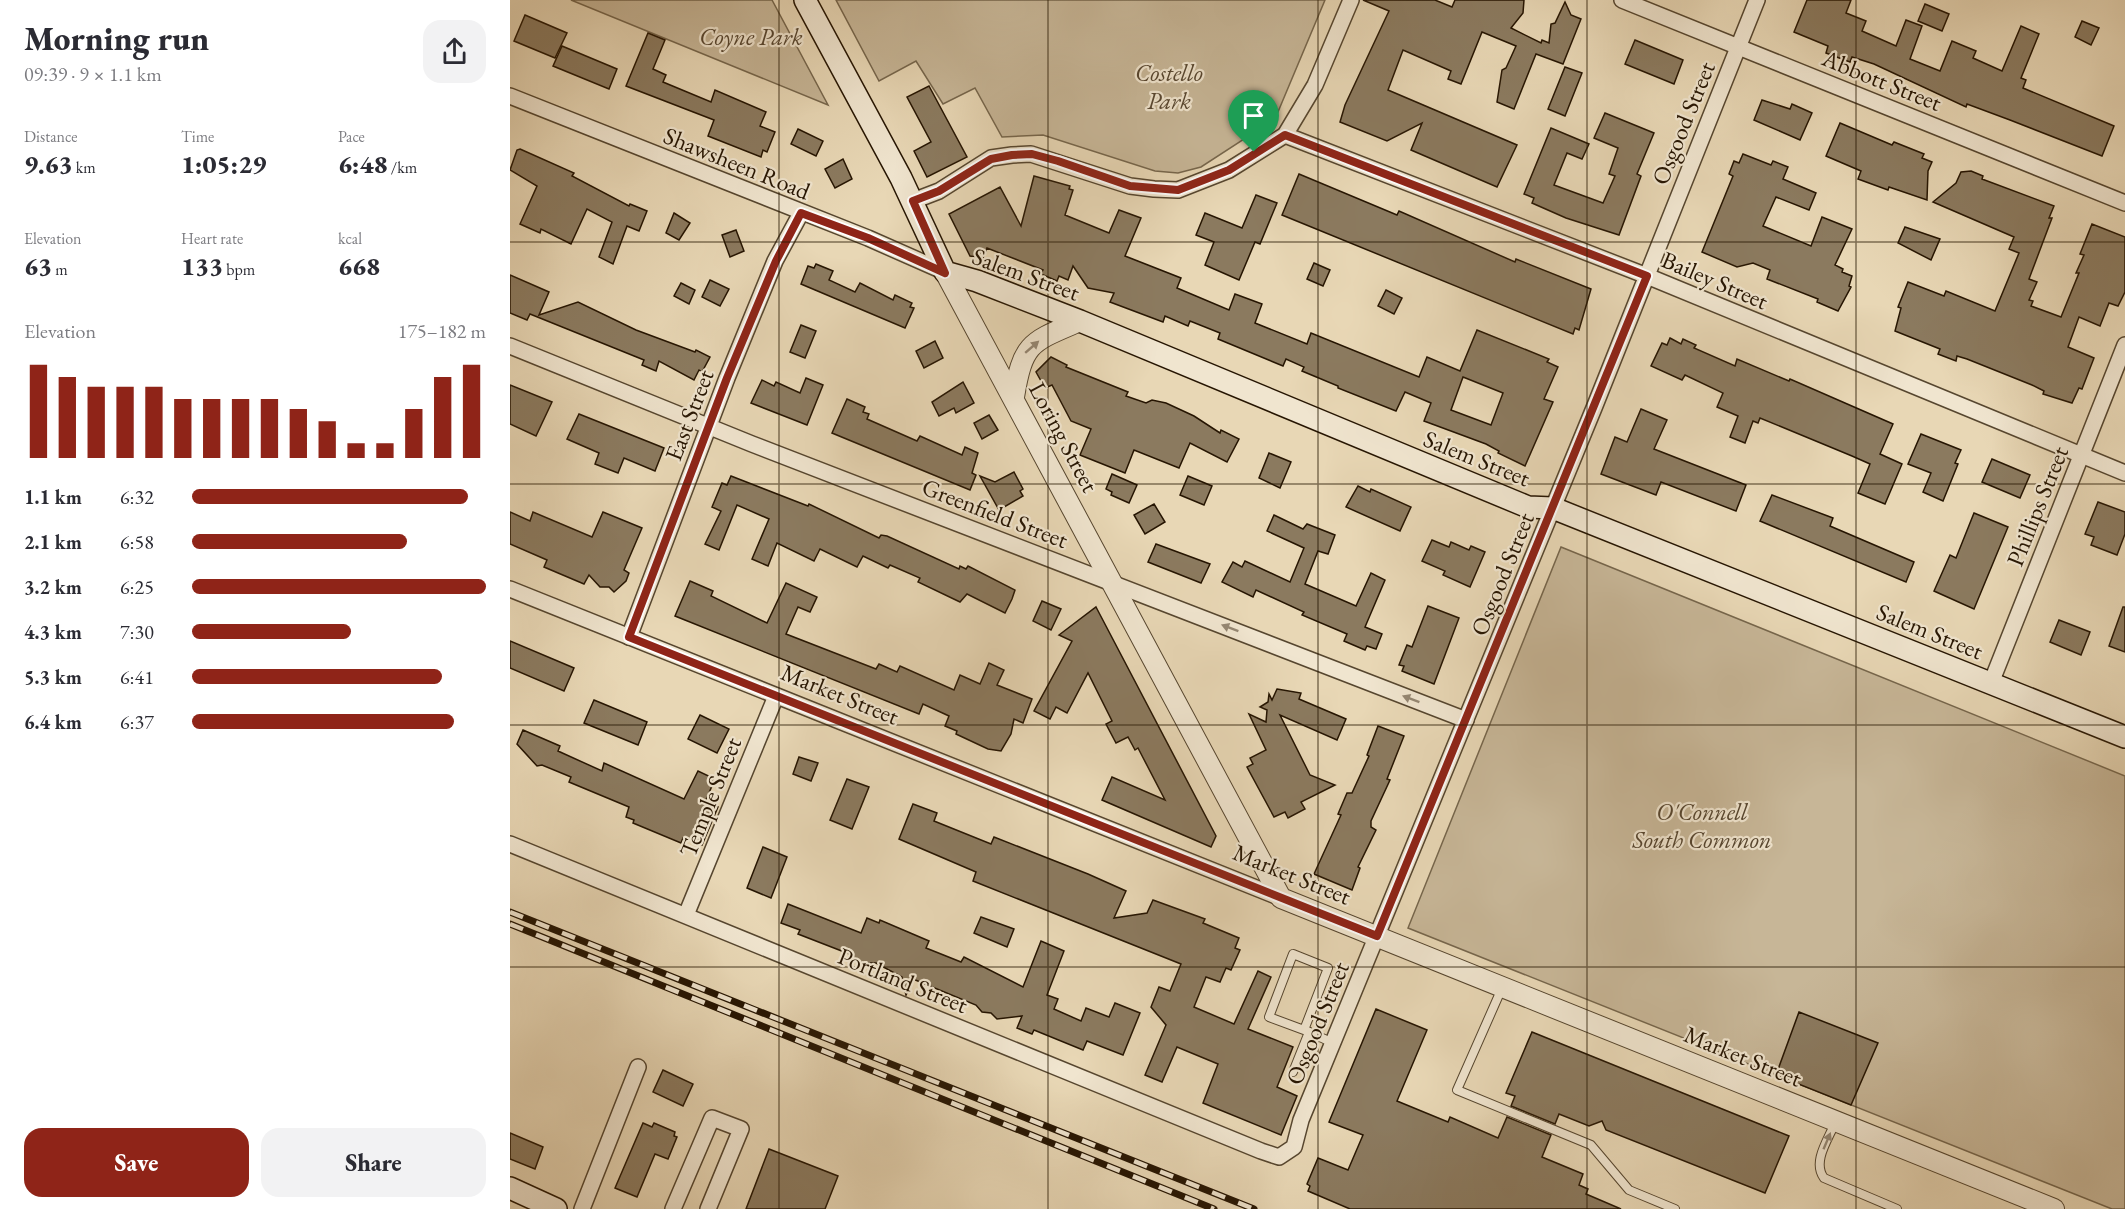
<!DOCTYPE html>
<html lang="en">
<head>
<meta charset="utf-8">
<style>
	:root { --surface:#fff; --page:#f2f2f3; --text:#2b2b33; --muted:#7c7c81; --accent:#8f2418 }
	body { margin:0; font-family:"EB Garamond",serif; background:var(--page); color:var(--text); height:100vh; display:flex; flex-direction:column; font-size:22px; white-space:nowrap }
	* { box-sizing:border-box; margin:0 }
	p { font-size:20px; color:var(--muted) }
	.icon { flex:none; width:33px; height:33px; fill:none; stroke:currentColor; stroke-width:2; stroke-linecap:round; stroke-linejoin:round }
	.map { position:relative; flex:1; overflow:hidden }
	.sheet { display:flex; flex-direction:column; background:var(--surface); width:510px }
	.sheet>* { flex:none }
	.pin { position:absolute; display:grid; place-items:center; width:51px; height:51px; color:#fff; margin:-62px -26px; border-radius:50% 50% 50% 0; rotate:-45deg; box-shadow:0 0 6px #0007 }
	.pin .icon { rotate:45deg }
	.round { display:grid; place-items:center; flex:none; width:63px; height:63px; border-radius:18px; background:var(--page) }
	.summary { display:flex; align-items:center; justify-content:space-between; height:102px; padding:0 24px }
	h1 { font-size:33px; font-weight:800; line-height:45px }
	.stats { display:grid; grid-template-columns:repeat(3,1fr); gap:9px; height:102px; padding:6px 24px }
	.stats div { display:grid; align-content:center }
	.stats b { font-size:26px; font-weight:800 }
	.stats small { font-size:16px; font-weight:400 }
	.stats p { font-size:16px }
	.chart { height:168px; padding:12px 24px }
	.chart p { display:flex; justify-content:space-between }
	.chart svg { width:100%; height:108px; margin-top:6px; stroke:var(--accent); stroke-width:6 }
	.button { display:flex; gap:12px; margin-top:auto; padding:12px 24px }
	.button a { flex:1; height:69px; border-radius:18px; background:var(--accent); color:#fff; font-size:24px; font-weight:800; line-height:69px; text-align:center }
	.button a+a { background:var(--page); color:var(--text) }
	ul { padding:0 24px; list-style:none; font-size:20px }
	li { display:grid; grid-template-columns:96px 72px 1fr; align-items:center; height:45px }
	li i { height:15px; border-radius:8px; background:var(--accent) }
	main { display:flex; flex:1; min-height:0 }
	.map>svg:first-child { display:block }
	.green { fill:#c7b697; stroke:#76664c; stroke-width:1.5 }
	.building { fill:#8b7a5f; stroke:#261502; stroke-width:1.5; fill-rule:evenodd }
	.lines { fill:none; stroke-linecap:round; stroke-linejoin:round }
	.service-casing { stroke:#56462f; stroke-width:10 }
	.minor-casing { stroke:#56462f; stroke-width:18 }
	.tertiary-casing { stroke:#56462f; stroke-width:22 }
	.secondary-casing { stroke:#261502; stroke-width:24 }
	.service { stroke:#f0e5cf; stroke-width:8 }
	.minor { stroke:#f0e5cf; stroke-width:15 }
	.tertiary { stroke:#f0e5cf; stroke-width:20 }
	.secondary { stroke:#f0e5cf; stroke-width:21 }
	.rail-casing { stroke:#261502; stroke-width:7 }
	.rail { stroke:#f0e5cf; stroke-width:4.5; stroke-dasharray:14; stroke-linecap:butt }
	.oneway { fill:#958773 }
	.route-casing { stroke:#fff; stroke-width:12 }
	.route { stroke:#8f2418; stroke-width:8 }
	.grid { fill:none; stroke:#261502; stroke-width:1.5; stroke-opacity:0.55 }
	.labels { text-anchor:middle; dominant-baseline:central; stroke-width:4.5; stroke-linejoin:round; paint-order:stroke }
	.park-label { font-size:24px; font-style:italic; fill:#56452f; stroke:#f0e5cf }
	.street-label { font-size:24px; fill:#261502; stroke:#f0e5cf }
</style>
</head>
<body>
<main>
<section class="sheet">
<div class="summary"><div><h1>Morning run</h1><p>09:39 · 9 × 1.1 km</p></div><a class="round"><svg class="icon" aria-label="share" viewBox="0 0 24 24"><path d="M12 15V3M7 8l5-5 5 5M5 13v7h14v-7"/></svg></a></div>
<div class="stats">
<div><p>Distance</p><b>9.63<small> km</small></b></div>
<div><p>Time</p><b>1:05:29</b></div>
<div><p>Pace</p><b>6:48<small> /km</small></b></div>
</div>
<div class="stats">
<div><p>Elevation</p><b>63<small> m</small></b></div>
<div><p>Heart rate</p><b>133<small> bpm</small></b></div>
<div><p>kcal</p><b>668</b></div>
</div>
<div class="chart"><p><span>Elevation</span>175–182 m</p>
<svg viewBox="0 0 160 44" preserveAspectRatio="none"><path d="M5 44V6M15 44V11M25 44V15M35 44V15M45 44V15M55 44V20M65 44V20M75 44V20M85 44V20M95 44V24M105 44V29M115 44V38M125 44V38M135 44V24M145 44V11M155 44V6"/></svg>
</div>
<ul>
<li><b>1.1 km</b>6:32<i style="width:94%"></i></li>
<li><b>2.1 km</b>6:58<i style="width:73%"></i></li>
<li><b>3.2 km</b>6:25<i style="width:100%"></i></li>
<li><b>4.3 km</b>7:30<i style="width:54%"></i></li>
<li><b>5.3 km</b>6:41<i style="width:85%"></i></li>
<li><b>6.4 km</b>6:37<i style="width:89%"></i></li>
</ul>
<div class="button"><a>Save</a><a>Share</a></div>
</section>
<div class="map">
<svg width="1615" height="1209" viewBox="0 0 1615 1209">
	<rect width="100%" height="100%" fill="#e8d7b5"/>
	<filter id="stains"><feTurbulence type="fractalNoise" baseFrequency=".00333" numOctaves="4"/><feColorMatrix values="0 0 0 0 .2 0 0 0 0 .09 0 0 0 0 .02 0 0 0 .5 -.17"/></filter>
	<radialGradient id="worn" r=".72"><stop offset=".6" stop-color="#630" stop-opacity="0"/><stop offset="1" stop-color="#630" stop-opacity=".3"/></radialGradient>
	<g class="green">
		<path d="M61,0H262L318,105Z"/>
		<path d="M326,0H815L765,119L691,167L668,173L645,171L533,135L492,137L465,88L433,104L406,61L369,81Z"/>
		<path d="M1051,547L1615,776V1209H1602L898,928Z"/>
	</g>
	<g class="building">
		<path d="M853,0H925L942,7L945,0H1014L1013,13L1001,28L1031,43L1032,40L1039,43L1041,24L1045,23L1055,2L1061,15L1071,19L1053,64L1026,54L1004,109L987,102L992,70L996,68L1006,46L972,32L951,84L938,79L941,71L893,50L878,90L1007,145L987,187L901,150L912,123L877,141L830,122L835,105L879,11Z"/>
		<path d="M1297,0H1341L1336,13L1356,21L1352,31L1386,46L1396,20L1412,26L1400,59L1430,71L1442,41L1466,51L1463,58L1492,71L1511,26L1529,34L1511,78L1516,80L1513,88L1604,126L1592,156L1500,120L1457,104L1456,107L1364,64L1342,57L1340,62L1316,53L1318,46L1284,32Z"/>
		<path d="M1415,4L1439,14L1432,31L1408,21Z"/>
		<path d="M15,15L57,33L45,58L4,41Z"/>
		<path d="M1572,21L1589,28L1581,45L1565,37Z"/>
		<path d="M138,33L155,40L143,69L156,75L153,82L201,102L205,90L256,112L250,126L265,132L257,152L253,150L251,157L198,136L204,120L116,86Z"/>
		<path d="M1125,40L1173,60L1164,84L1115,64Z"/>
		<path d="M52,46L107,69L99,89L43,66Z"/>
		<path d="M1055,67L1072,73L1055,116L1038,109Z"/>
		<path d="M419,86L457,157L417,177L404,151L421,142L397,97Z"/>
		<path d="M1252,100L1280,109L1282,104L1302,113L1290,140L1244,120Z"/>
		<path d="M1095,113L1144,133L1127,174L1131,176L1109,235L1056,218L1022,203L1024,198L1014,194L1041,128L1079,144L1072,159L1057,153L1044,185L1093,203L1105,176L1099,174L1108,148L1084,138Z"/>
		<path d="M1330,123L1382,145L1384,142L1414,154L1412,158L1422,162L1418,171L1417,200L1379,187L1378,190L1348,179L1351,171L1316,156Z"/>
		<path d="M288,129L313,141L306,156L281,144Z"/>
		<path d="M10,149L64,173L62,176L119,206L120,204L137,211L129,231L117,226L103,264L89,257L102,222L77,209L61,244L31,229L30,233L10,224L27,186L0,170L7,150Z"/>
		<path d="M1233,154L1261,165L1263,161L1278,167L1273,179L1306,193L1299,210L1266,197L1253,226L1301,246L1312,217L1342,229L1325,265L1333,269L1332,272L1342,276L1339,286L1341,287L1328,311L1307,302L1308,299L1257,279L1260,270L1243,263L1227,267L1192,252L1223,176L1219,174L1224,161L1229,163Z"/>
		<path d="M333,159L342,179L325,188L315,169Z"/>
		<path d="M1461,171L1473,176L1472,179L1544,206L1539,218H1542L1519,279L1527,282L1519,300L1523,301L1521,306L1551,317L1569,273H1566L1574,255L1570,254L1582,224L1615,237V292L1608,306L1599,303L1590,326L1569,317L1558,347L1584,358L1572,389L1569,388L1562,403L1533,394L1534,391L1522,385L1457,359L1447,356L1446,361L1428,354L1430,349L1385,331L1391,308L1388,307L1398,282L1434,296L1436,291L1485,311L1509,253L1499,249L1504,237L1423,202L1446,183L1451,172Z"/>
		<path d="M789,174L887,215L889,211L1005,262L1006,259L1081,289L1069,330L1065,328L1063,334L772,215Z"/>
		<path d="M524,176L560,186L559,189L563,190L555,215L599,233L609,210L631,218L615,256L671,278L667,288L719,310L725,294L752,304L745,323L797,344L801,333L909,377L917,357L950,371L967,330L1039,359L1037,362L1048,367L1034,399L1043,402L1015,466L988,453L989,451L976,444L914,421L921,403L895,392L886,411L828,388V386L792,371L794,367L776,359L773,366L708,339L710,333L680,321L678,326L655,316L653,322L600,302L604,293L578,288L563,266L558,280L549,276L547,281L531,274L533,270L477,248L473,258L460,256L439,214L490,187L511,226ZM953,377L993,393L981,425L941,410Z"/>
		<path d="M746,195L767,203L750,244L745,242L729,280L695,265L704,242L686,235L695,213L732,228Z"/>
		<path d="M164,213L180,223L169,240L156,233Z"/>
		<path d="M1395,227L1430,239L1421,260L1388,243Z"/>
		<path d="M226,230L234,251L220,257L212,235Z"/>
		<path d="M804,263L820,270L813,286L797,279Z"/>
		<path d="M306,264L323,271L319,280L345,292L350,283L383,300L385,295L402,303L400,307L404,308L395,328L291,284L298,266L304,268Z"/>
		<path d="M0,275L39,292L29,315L68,302L126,330L177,349L185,352L186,350L200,357L192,372L189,370L184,380L149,361L146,371L132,365L134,360L20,314L17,320L0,313Z"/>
		<path d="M200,280L219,289L210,306L192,297Z"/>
		<path d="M171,283L185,290L179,304L164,296Z"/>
		<path d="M876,290L892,298L884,314L868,306Z"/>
		<path d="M291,325L306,331L295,358L280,352Z"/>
		<path d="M1160,338L1171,344L1173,339L1186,345L1184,348L1225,366L1227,359L1279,381L1280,379L1383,424L1370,454L1392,464L1375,504L1348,493L1360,464L1342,456L1250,418L1248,423L1243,421L1235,443L1220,437L1228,416L1207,407L1213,393L1175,375L1172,380L1141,366L1152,343L1157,345Z"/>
		<path d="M425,341L433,358L414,368L406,351Z"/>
		<path d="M541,357L557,365L556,367L618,392L616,396L636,403L642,400L656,403L684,416L710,433L711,430L729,439L717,462L680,443L669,468L624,450L615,473L570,455L581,429L561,421L542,385L535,388L526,372Z"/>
		<path d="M296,378L313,385L297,425L241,403L252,380L264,386L266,382L290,393Z"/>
		<path d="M453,382L464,403L446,413L444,408L429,416L422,402Z"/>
		<path d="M0,385L42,402L26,436L0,424Z"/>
		<path d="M337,399L355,407L353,412L359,414L357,419L407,441L410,436L452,455L455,447L468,453L462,473L466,475L460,490L322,433Z"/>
		<path d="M1131,409L1157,420L1144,449L1236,485L1226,511L1151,482L1146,495L1091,474L1105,437L1117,442Z"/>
		<path d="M69,414L154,448L145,471L114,458L108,473L85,464L89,453L57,439Z"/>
		<path d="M479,415L488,430L472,439L464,423Z"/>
		<path d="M1411,434L1451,450L1445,463L1448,464L1433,501L1413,492L1421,473L1398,464Z"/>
		<path d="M759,453L781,462L770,488L749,478Z"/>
		<path d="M1482,459L1520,475L1510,498L1472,482Z"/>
		<path d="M504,472L513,489L510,491L513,496L489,510L470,476L485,482Z"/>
		<path d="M602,474L627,485L619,503L601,495L602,492L596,489Z"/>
		<path d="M221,476L298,506L299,504L369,538L371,535L377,536L449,569L450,566L456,569L458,566L505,590L502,599L495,613L457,594L450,602L408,582L410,578L380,565L378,568L353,556L347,567L310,549L304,561L267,543L258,566L242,559L259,519L227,505L209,550L195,544L211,511L202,507L212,483L217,485Z"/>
		<path d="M678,476L702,486L694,505L670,495Z"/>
		<path d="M848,486L860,492L861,489L901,507L890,531L836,507Z"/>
		<path d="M1262,495L1323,518L1320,526L1404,562L1396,582L1250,521Z"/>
		<path d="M1588,502L1615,512V534L1607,555L1581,545L1584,537L1575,534Z"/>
		<path d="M644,504L655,522L635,534L624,515Z"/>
		<path d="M0,512L20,521L23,512L82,537L93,512L132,528L114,570L119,573L116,581L104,592L99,587H90L79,575L74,584L34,567L37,560L0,544Z"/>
		<path d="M1464,513L1498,527L1464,609L1424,591L1440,555L1446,558Z"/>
		<path d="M764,515L793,529L797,524L825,535L818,554L808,551L795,584L846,606L861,573L875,580L855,627L872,634L866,649L857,646L855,650L834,641L837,634L792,615L794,612L746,590L743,597L712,582L723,562L732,567L735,561L780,582L794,548L757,531Z"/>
		<path d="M922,540L939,547L941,542L959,550L961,546L975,552L960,587L933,575L935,571L912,561Z"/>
		<path d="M646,544L700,564L691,583L638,562Z"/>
		<path d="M180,581L203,591L201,596L257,623L276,583L307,597L300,612L288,607L276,634L366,669L369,664L387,672L390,666L444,690L450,675L470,684L479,663L494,670L487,685L522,699L513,723L504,719L501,734L491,751L478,749L446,734L447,731L435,726L439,716L413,704L409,714L165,616Z"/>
		<path d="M532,601L551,609L541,630L523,621Z"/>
		<path d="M918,606L949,618L924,684L892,671L894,666L889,665L897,645L902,647Z"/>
		<path d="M586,607L706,836L701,847L592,800L602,777L655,800L628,748L625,750L618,737L606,743L596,724L602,721L578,673L557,713L546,707L540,719L524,711L562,641L549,635Z"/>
		<path d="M1613,607H1615V652L1599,646Z"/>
		<path d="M1549,620L1580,632L1571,655L1540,642Z"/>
		<path d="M0,641L64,668L54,691L0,668Z"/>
		<path d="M767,689L791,693L789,699L836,719L827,740L770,715L800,775L825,785L791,802L795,809L778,818L775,812L764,817L737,767L743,764L740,758L756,750L739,714L756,722L757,710L750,707L758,702L759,694L762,700Z"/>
		<path d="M84,700L137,722L128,745L74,723Z"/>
		<path d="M190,715L219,729L207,753L178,739Z"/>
		<path d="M868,726L894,736L877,779L880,780L861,821V827L866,830L848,867L850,868L842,890L804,874L831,815L828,814L837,793H842L859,756L857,755Z"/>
		<path d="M13,730L50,746L48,751L92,771L94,763L174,799L188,771L205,779L195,802L208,807L192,845L173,838L171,843L123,823L124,820L116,817L119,807L59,782L61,777L32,765L27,766L7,744Z"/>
		<path d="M289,757L308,763L301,781L283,774Z"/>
		<path d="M337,779L359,787L342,829L320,820Z"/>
		<path d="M403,804L427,813L424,821L481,844L484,837L578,874L616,891L604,918L637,913L643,900L695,919L693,923L729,938L725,948L730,950L721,970L716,968L710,982L696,977L684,1007L724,1024L748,971L761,977L738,1029L783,1047L767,1087L787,1096L771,1135L693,1103L708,1064L667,1047L652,1082L635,1075L656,1025L641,1007L649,987L660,991L671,964L463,881L466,872L389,839Z"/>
		<path d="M253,847L277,857L261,898L237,888Z"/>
		<path d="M278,904L351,933L357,918L369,923L370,920L419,941L416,948L451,962L454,957L513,987L531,941L554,951L537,995L548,999L544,1009L571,1021L576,1008L599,1017L605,1003L630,1013L613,1055L577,1041L573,1050L524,1030L522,1034L507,1028L512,1016L487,1019L481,1013L472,1012L466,1005L403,979L396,995L392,977L366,963H353L341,958L342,955L288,934L290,930L271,923Z"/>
		<path d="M471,917L504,929L497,947L464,933Z"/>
		<path d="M866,1009L917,1030L887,1101L938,1122L940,1117L988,1138L997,1117L1041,1135L1032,1157L1073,1174L1069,1185L1078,1189L1076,1194L1111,1209H840L798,1191L800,1186L797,1184L808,1158L838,1170L853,1135L819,1122Z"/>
		<path d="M1289,1012L1368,1043L1341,1105L1266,1075Z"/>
		<path d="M1022,1032L1279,1136L1255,1193L1096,1130L1092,1121L1079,1126L1049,1114L1045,1124L1001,1106L1005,1096L996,1093Z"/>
		<path d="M153,1070L183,1084L173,1106L143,1092Z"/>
		<path d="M133,1123L142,1127L144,1123L165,1132L164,1136L167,1137L158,1159L145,1154L127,1197L105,1188Z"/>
		<path d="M0,1133L33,1147L25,1169L0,1159Z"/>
		<path d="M259,1149L328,1176L315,1209H236Z"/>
	</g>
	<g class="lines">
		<g class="service-casing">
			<g id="service">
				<path d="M783,954L818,968L794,1030L759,1017Z"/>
				<path d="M992,988L947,1090L1081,1145L1119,1190L1165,1209"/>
				<path d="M797,1031L823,1043"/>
				<path d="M783,1072L799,1032"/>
				<path d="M1325,1123C1318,1140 1302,1162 1314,1178L1387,1209"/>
			</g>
		</g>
		<g class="minor-casing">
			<g id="minor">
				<path d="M1112,0L1615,203"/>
				<path d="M0,96L358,238L435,272"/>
				<path d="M775,135L1137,276L1615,473"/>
				<path d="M403,201L429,191L481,158L502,155L521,154L620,186L644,189L668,190L719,170L775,135L805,85L841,0"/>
				<path d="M0,346L242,444L956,720"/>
				<path d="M0,589L771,898"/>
				<path d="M119,637L217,378L265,261L291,213"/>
				<path d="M1481,683L1615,345"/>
				<path d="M0,844L751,1151L769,1157L784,1147L791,1120L1084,408L1247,0"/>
				<path d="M176,915L266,696"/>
				<path d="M72,1209L128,1067"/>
				<path d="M163,1209L202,1118L231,1129L198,1209"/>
			</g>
		</g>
		<g class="tertiary-casing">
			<g id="tertiary">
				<path d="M435,272L771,898L1544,1209"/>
				<path d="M504,397C513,342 521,342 570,321"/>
			</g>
		</g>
		<g class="secondary-casing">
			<g id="secondary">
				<path d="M295,0L391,178L435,272L467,281L570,321L1018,507L1043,508L1615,737"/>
				<path d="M0,1188L46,1209"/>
			</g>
		</g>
		<use href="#service" class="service"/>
		<use href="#minor" class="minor"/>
		<use href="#tertiary" class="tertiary"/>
		<use href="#secondary" class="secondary"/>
		<g class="rail-casing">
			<g id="rail">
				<path d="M0,912L744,1209"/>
				<path d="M0,924L704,1209"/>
			</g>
		</g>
		<use href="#rail" class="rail"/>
	</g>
	<defs><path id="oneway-solid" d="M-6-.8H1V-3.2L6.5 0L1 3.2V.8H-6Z" transform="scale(1.5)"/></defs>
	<g class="oneway">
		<use href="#oneway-solid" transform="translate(522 347) rotate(-41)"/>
		<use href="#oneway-solid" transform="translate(720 628) rotate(-159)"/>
		<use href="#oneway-solid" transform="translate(901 699) rotate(-159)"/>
		<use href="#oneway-solid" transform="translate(1317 1141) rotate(-67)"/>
	</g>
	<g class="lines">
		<g class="route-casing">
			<path id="route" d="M775,135L1137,276L867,936L119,637L217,378L266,261L291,213L358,238L435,273L403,201L429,191L481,159L502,155L522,154L548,161L620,186L668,190L719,170Z"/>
		</g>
		<use href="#route" class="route"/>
	</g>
	<path class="grid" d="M269,0V1209M538,0V1209M808,0V1209M1077,0V1209M1346,0V1209M0,242H1615M0,484H1615M0,725H1615M0,967H1615"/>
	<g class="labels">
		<g class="park-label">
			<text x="241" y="36">Coyne Park</text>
			<text x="659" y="72">Costello<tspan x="659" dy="28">Park</tspan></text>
			<text x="1192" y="811">O'Connell<tspan x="1192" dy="28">South Common</tspan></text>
		</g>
		<g class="street-label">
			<text transform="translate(1372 80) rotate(22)">Abbott Street</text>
			<text transform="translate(1173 123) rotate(-68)">Osgood Street</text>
			<text transform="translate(227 163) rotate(22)">Shawsheen Road</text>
			<text transform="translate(516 274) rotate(20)">Salem Street</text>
			<text transform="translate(1205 280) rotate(23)">Bailey Street</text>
			<text transform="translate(179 415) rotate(-69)">East Street</text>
			<text transform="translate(554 437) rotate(62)">Loring Street</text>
			<text transform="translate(967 458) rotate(22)">Salem Street</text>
			<text transform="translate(1527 506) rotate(-68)">Phillips Street</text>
			<text transform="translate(485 513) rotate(21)">Greenfield Street</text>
			<text transform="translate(992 574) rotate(-68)">Osgood Street</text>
			<text transform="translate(1420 631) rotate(22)">Salem Street</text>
			<text transform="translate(330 694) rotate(22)">Market Street</text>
			<text transform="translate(200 797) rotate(-68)">Temple Street</text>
			<text transform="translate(782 874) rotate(22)">Market Street</text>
			<text transform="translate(393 980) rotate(22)">Portland Street</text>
			<text transform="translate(807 1023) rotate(-68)">Osgood Street</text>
			<text transform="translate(1233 1056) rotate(22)">Market Street</text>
		</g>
	</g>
	<rect width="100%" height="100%" filter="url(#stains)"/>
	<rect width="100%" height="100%" fill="url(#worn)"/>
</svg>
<div class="pin" style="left:744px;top:152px;background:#1e9e55"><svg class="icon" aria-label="arrive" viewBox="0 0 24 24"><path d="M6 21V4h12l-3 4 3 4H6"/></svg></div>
</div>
</main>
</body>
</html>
